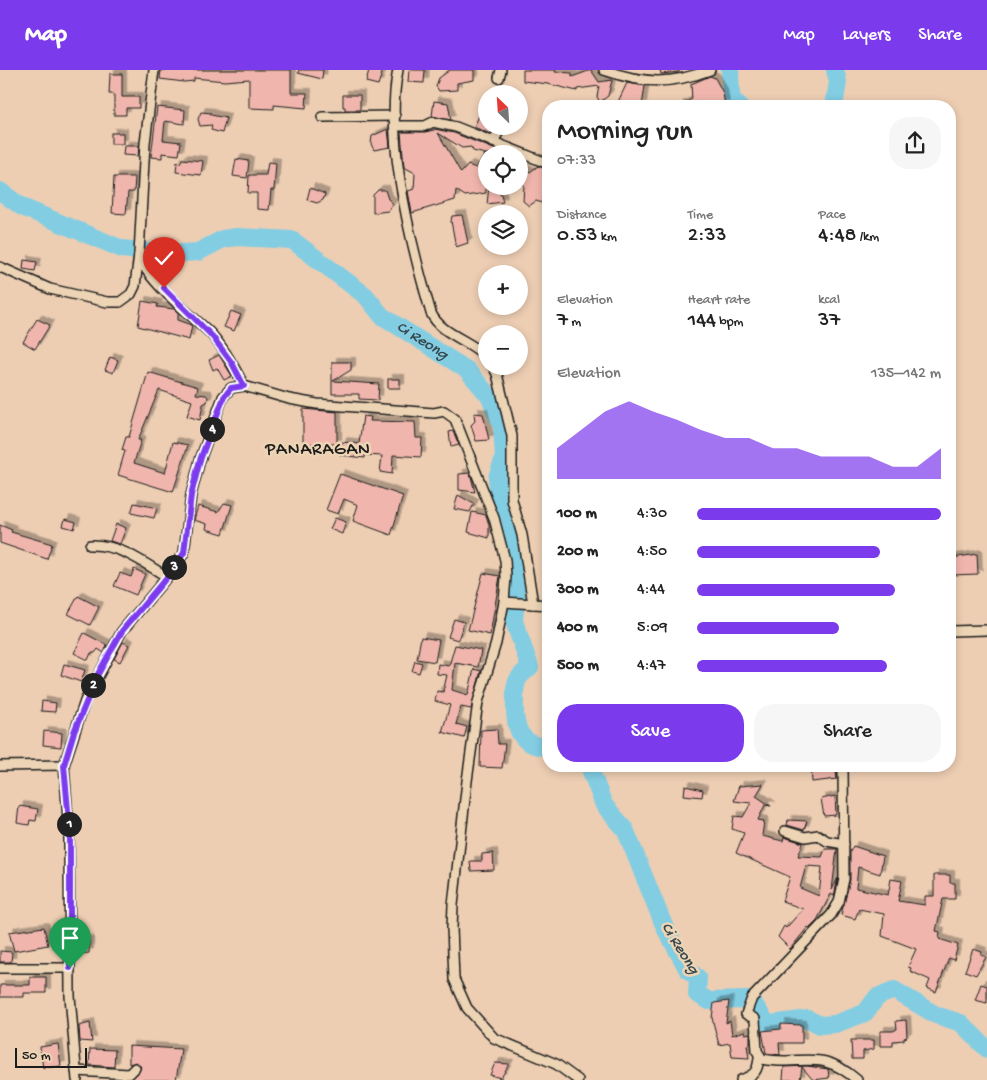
<!DOCTYPE html>
<html lang="en">
<head>
<meta charset="utf-8">
<style>
	:root { --surface:#fff; --page:#f6f6f6; --text:#222; --muted:#767676; --accent:#7c3aed }
	body { margin:0; font-family:"Gochi Hand",sans-serif; background:var(--page); color:var(--text); height:100vh; display:flex; flex-direction:column; font-size:19px; white-space:nowrap }
	* { box-sizing:border-box; margin:0 }
	p { font-size:16px; color:var(--muted) }
	.icon { flex:none; width:28px; height:28px; fill:none; stroke:currentColor; stroke-width:2; stroke-linecap:round; stroke-linejoin:round }
	.map { position:relative; flex:1; overflow:hidden }
	.sheet { position:absolute; left:542px; top:30px; width:414px; height:672px; display:flex; flex-direction:column; background:var(--surface); border-radius:20px; box-shadow:0 2px 8px #0003 }
	.sheet>* { flex:none }
	.needle { width:32px; rotate:335deg }
	.fabs { position:absolute; left:478px; top:15px; display:grid; gap:10px }
	.fabs a { display:grid; place-items:center; width:50px; height:50px; border-radius:50%; background:var(--surface); box-shadow:0 2px 8px #0003; font-size:25px }
	.scale { position:absolute; left:15px; bottom:12px; width:72px; box-sizing:border-box; padding-left:5px; border:2px solid #1c1c1c; border-top:0; font-size:14px; line-height:18px; white-space:nowrap; color:#1c1c1c; -webkit-text-stroke:4px #ecd4b4; paint-order:stroke }
	.pin { position:absolute; display:grid; place-items:center; width:42px; height:42px; color:#fff; margin:-51px -21px; border-radius:50% 50% 50% 0; rotate:-45deg; box-shadow:0 0 5px #0007 }
	.pin .icon { rotate:45deg }
	.km { position:absolute; width:25px; height:25px; margin:-12px; border-radius:50%; background:#222; color:#fff; font-size:14px; line-height:25px; text-align:center }
	.round { display:grid; place-items:center; flex:none; width:52px; height:52px; border-radius:20px; background:var(--page) }
	.summary { display:flex; align-items:center; justify-content:space-between; height:85px; padding:0 15px }
	h1 { font-size:28px; font-weight:600; line-height:38px }
	.stats { display:grid; grid-template-columns:repeat(3,1fr); gap:8px; height:85px; padding:5px 15px }
	.stats div { display:grid; align-content:center }
	.stats b { font-size:21px; font-weight:600 }
	.stats small { font-size:14px; font-weight:400 }
	.stats p { font-size:14px }
	.chart { height:140px; padding:10px 15px }
	.chart p { display:flex; justify-content:space-between }
	.chart svg { width:100%; height:90px; margin-top:5px; fill:var(--accent); opacity:.7 }
	.cta { display:flex; gap:10px; margin-top:auto; padding:10px 15px }
	.cta a { flex:1; height:58px; border-radius:20px; background:var(--accent); color:#fff; font-size:20px; font-weight:600; line-height:58px; text-align:center }
	.cta a+a { background:var(--page); color:var(--text) }
	ul { padding:0 15px; list-style:none; font-size:16px }
	li { display:grid; grid-template-columns:80px 60px 1fr; align-items:center; height:38px }
	li i { height:12px; border-radius:6px; background:var(--accent) }
	header { display:flex; align-items:center; gap:30px; box-sizing:border-box; height:70px; padding:0 25px; background:var(--accent); color:#fff }
	header strong { font-size:24px }
	nav { display:flex; gap:28px; margin-inline-start:auto; font-size:18px }
	.map>svg:first-child { display:block }
	.lines { fill:none; stroke-linecap:round; stroke-linejoin:round }
	.river { stroke:#83cde3; stroke-width:18 }
	.building { fill:#f0b6ad; stroke:#1c1c1c; fill-rule:evenodd; filter:url(#shadow) }
	.street-casing { stroke:#1c1c1c; stroke-width:12 }
	.street { stroke:#ecd4b4; stroke-width:9 }
	.route-casing { stroke:#fff; stroke-width:10 }
	.route { stroke:#7c3aed; stroke-width:6 }
	.labels { text-anchor:middle; dominant-baseline:central; stroke-width:5; stroke-linejoin:round; paint-order:stroke }
	.water-label { font-size:16px; font-style:italic; fill:#36484e; stroke:#ecd4b4 }
	.quarter-label { font-size:18px; letter-spacing:1px; fill:#1c1c1c; stroke:#ecd4b4 }
</style>
</head>
<body>
<header>
<strong>Map</strong>
<nav><a>Map</a><a>Layers</a><a>Share</a></nav>
</header>
<div class="map">
<svg width="987" height="1010" viewBox="0 0 987 1010">
	<defs>
		<filter id="shadow"><feDropShadow dx="4.5" dy="-4.5" stdDeviation="0" flood-color="#0004"/></filter>
	</defs>
	<rect width="100%" height="100%" fill="#edceb3"/>
	<filter id="ink" filterUnits="userSpaceOnUse"><feTurbulence type="fractalNoise" baseFrequency=".02" numOctaves="2"/><feDisplacementMap in="SourceGraphic" scale="10" xChannelSelector="R" yChannelSelector="G"/><feConvolveMatrix kernelMatrix="1 2 1 2 8 2 1 2 1" color-interpolation-filters="sRGB"/></filter>
	<g filter="url(#ink)">
		<g class="lines">
			<g class="river">
				<path d="M730,0L731,28L739,36"/>
				<path d="M834,36L838,12L835,0"/>
				<path id="s1" d="M0,121L22,137L122,179L167,184L198,182L223,169L237,167L292,170L366,226L382,246L467,300L490,327L502,357L504,388L497,407L500,437L512,462L518,485L519,499L514,551L530,597C527,600 521,604 519,608C514,615 515,623 515,631C514,655 518,677 549,677"/>
				<path d="M589,696L604,735L625,759L665,858L688,900L698,908L697,924L709,931L748,930L754,934L765,951L772,954L808,949L820,955L835,954L865,943L877,927L894,920L936,945L961,953L987,979"/>
			</g>
		</g>
		<g class="building">
			<path d="M161,0H291V23H307L306,38L274,35V39L249,38V9L225,11L194,8V11L184,12L160,9Z"/>
			<path d="M299,0H323L322,9L298,3Z"/>
			<path d="M369,0H383L378,15L366,12Z"/>
			<path d="M409,0H425L424,13L408,12Z"/>
			<path d="M450,0H474V10L457,13V20L439,21L436,16L439,8Z"/>
			<path d="M523,0H556L555,2L572,3V7L591,0L599,12L612,10L608,26L600,32L597,27L599,16L577,19V21L548,14L523,11Z"/>
			<path d="M660,0H679V2L661,4Z"/>
			<path d="M110,4H122V27H139V38H126V45H114V24H109Z"/>
			<path d="M710,6L715,8L723,23L725,36H678L692,29L691,14Z"/>
			<path d="M627,13L645,16L642,36H616Z"/>
			<path d="M343,25H360V40H345V37H343Z"/>
			<path d="M486,30V56H495L490,64L474,57Z"/>
			<path d="M434,31L448,33L451,50L432,46Z"/>
			<path d="M157,37L185,40L184,54L165,51L163,70L181,72L179,85L162,83V88L151,87Z"/>
			<path d="M201,42L211,43V45L226,48L222,63L211,60L212,55L200,56L198,49Z"/>
			<path d="M388,59L390,77L374,80L371,74L372,66Z"/>
			<path d="M434,59L454,63L506,84H485L486,123L465,126L456,120L455,130L412,143L408,121L414,119L415,103L404,97L401,62H425L434,60ZM438,63L462,78L471,77L473,81L485,84L476,98L468,95L461,103Z"/>
			<rect x="111" y="63" width="12" height="11"/>
			<path d="M124,76H139L138,86L123,85Z"/>
			<path d="M182,89L203,91L201,105L176,102L177,92L180,93Z"/>
			<path d="M236,89L249,91L247,108L233,106Z"/>
			<path d="M268,92L276,93L274,120H271L269,140L257,139V123H248L249,105H266Z"/>
			<path d="M519,96L530,102L538,96L549,100L544,116L546,118L545,134L536,131L529,136L523,131L524,115L521,111Z"/>
			<path d="M114,107H135L134,122H128L126,144L112,143Z"/>
			<path d="M489,116H495L501,124L503,132L487,134Z"/>
			<path d="M310,118L325,124L323,130L317,133L307,130Z"/>
			<path d="M378,120H385L388,129L393,134L388,141L373,143V125Z"/>
			<path d="M462,145L468,173L456,177L451,151L452,146Z"/>
			<path d="M24,190L37,192L35,201L23,199Z"/>
			<path d="M142,231L158,234L157,237L174,239L178,243V250L192,255L189,270L138,256Z"/>
			<path d="M231,241L241,245L234,261L224,257Z"/>
			<path d="M37,249L50,255L35,279L23,272Z"/>
			<path d="M219,285L232,306L224,310L217,298L213,300L209,290Z"/>
			<path d="M110,287L118,290L113,303L105,300Z"/>
			<path d="M332,292H351V300L333,311L379,314L378,330L359,329V324H332Z"/>
			<path d="M148,302L198,317L196,324L206,325L208,327L207,332L203,334L200,350L187,346L192,331L159,320L138,370H141L134,393L165,403L173,372L188,375L173,422L118,405L125,381L122,380L126,367H129Z"/>
			<rect x="388" y="309" width="12" height="9"/>
			<path d="M303,339L337,342V374H303Z"/>
			<path d="M474,343L483,344L489,370L476,371L471,355L475,351Z"/>
			<path d="M363,346L371,347L370,351L415,352L416,368H422L421,387L393,385L392,404L380,402L382,386L365,385V388L340,385L342,372L359,374Z"/>
			<path d="M453,361L459,375L451,377L449,362Z"/>
			<path d="M470,403L475,422L459,420V404Z"/>
			<path d="M340,404L403,426L391,465L353,451L358,435L344,429L338,444L326,440Z"/>
			<path d="M458,425L474,434L470,442L454,439Z"/>
			<path d="M134,433L157,438L154,448L131,443Z"/>
			<path d="M224,433L232,435L223,464L206,459L207,454L194,450L198,436L218,442Z"/>
			<path d="M472,442L486,445L489,455V468L468,462Z"/>
			<path d="M335,448L346,452L342,464L330,459Z"/>
			<path d="M65,449L76,452L74,459L63,456Z"/>
			<path d="M116,454L126,458L120,474L110,471Z"/>
			<path d="M0,455L12,460L11,462L52,474L47,489L0,473Z"/>
			<path d="M977,484L978,504L952,505V488Z"/>
			<path d="M134,499L145,504L136,525L114,516L120,503L131,507Z"/>
			<path d="M483,503L500,506L490,565L468,560Z"/>
			<path d="M78,526L99,537L90,555L68,544Z"/>
			<path d="M454,549L464,552L458,570L448,567Z"/>
			<path d="M84,563L107,575L104,583L98,579L95,583H91L88,590L74,583Z"/>
			<path d="M421,567L439,570L435,592L417,589Z"/>
			<path d="M123,572L129,575L120,592L114,589Z"/>
			<path d="M455,575L481,580L478,597L455,593L452,620L468,625L474,599L481,601L471,639L461,637L456,654L467,657L464,668L442,662L450,635L435,631L437,621L443,622L447,605L437,604L438,594L449,596Z"/>
			<path d="M415,591L422,593L419,603L412,601Z"/>
			<path d="M64,594L85,600L81,612L61,605Z"/>
			<path d="M42,631L56,633L55,642L41,641Z"/>
			<path d="M497,659L498,674H505L502,698L480,697L481,660Z"/>
			<path d="M44,661L62,663L61,677L43,675Z"/>
			<path d="M811,696H835L837,709L812,712Z"/>
			<path d="M763,714L756,726L771,736L765,735L758,750L764,751L762,766L783,771L784,767L803,773L798,786L822,787L825,779H837L832,820L838,808L834,826L831,824L816,852L810,858L808,857L790,879L778,867L784,856L786,858L803,839L782,831L790,807L736,783L744,763L732,759L734,746L743,747L751,733L734,731L739,716ZM806,796L822,797L819,826L800,818Z"/>
			<path d="M685,716L703,720L702,727L684,725Z"/>
			<path d="M835,726L836,745L824,746L821,729Z"/>
			<path d="M19,736L38,739L36,751L30,750L29,755L17,753Z"/>
			<path d="M788,750L807,751L804,760L787,755Z"/>
			<path d="M853,776L883,786L880,804L858,797L856,818L888,825L891,809L902,811L898,831L925,835V826H934V805H950V813H955V829H943L936,861L940,862L939,869L958,875L954,890L949,888L936,922L927,918L930,910L910,901L911,898L908,897L916,879L882,866L884,844L859,839L855,849L841,845L850,810V782Z"/>
			<path d="M493,783L494,800L471,801L470,791H482V784Z"/>
			<path d="M44,857L48,875L14,881L9,862Z"/>
			<path d="M89,870V883L78,884V871Z"/>
			<path d="M973,879L982,882L981,885L986,887L976,905L965,901Z"/>
			<path d="M0,881L12,882L11,892H0Z"/>
			<path d="M30,907H46V923H24V927H0V915H30Z"/>
			<path d="M981,914L987,916V933L975,930Z"/>
			<path d="M729,931L726,953L730,951L732,965L745,961V964L750,963V974L747,975L749,988L732,987L730,973L719,975L712,948L714,933Z"/>
			<path d="M906,950L907,967L904,968V970L893,971V976H880V961H893L897,959L896,951Z"/>
			<path d="M90,953L92,972L80,971L79,956Z"/>
			<path d="M781,954L802,955V973H779L780,985L766,983L762,961L781,959Z"/>
			<path d="M851,970H874V979L863,981V989H852Z"/>
			<path d="M58,974L61,996L43,998L40,977Z"/>
			<path d="M129,976L181,979L176,1010H131L139,1002L141,997L136,992L129,994Z"/>
			<path d="M90,979L115,980L114,997L89,995Z"/>
			<path d="M495,993L509,994L501,1008L490,1005Z"/>
			<path d="M807,996L828,999L829,1008L813,1010L802,997L800,1010H783L784,997Z"/>
		</g>
		<g class="lines">
			<g class="street-casing">
				<g id="street">
					<path d="M398,0C384,69 411,175 431,243C441,265 471,270 486,287"/>
					<path d="M604,0C644,14 670,15 710,0"/>
					<path d="M499,8L501,0"/>
					<path d="M322,47L395,46"/>
					<path d="M396,56H425L433,52L456,57L549,94"/>
					<path d="M493,72L502,56"/>
					<path d="M139,185C147,212 191,244 211,264C225,279 235,298 244,316"/>
					<path d="M0,197L50,219L107,232H120L131,224L135,216L139,184L145,73L154,0"/>
					<path d="M493,296L497,304L512,366V430L522,465L533,534"/>
					<path d="M90,475C119,474 143,492 167,507"/>
					<path d="M504,532L549,535"/>
					<path d="M950,561L987,560"/>
					<path d="M0,696L64,695"/>
					<path d="M843,696L844,809L839,832L831,845L752,928L746,944L755,949L757,981L762,989C803,997 819,977 857,1010"/>
					<path d="M785,761L805,767L818,765L827,771L844,774"/>
					<path d="M0,898H70"/>
					<path d="M76,1001L129,1004L135,998"/>
					<path d="M77,1010L70,926L69,763L64,695L85,631L122,561L167,507L184,483L191,425L200,390L223,327L231,318L244,316L289,329L317,334L434,343L444,341L455,349L494,448L505,490L506,507L504,532L496,573L478,632L467,711L453,835L452,858L454,909L467,938L494,968L556,994L578,1010"/>
					<path d="M741,1010C755,1005 758,1001 759,987"/>
				</g>
			</g>
			<use href="#street" class="street"/>
		</g>
	</g>
	<g class="lines" filter="url(#ink)">
		<g class="route-casing">
			<path id="route" d="M70,898V763L64,695L74,662L98,604L122,561L167,507L184,483L191,425L200,390L224,327L231,318L244,316L232,293L212,266L164,218"/>
		</g>
		<use href="#route" class="route"/>
	</g>
	<g class="labels">
		<g class="water-label">
			<text stroke="none"><textPath href="#s1" startOffset="475">Ci Reong</textPath></text>
			<text transform="translate(679 879) rotate(58)">Ci Reong</text>
		</g>
		<g class="quarter-label">
			<text x="318" y="380">PANARAGAN</text>
		</g>
	</g>
</svg>
<div class="fabs">
<a><svg class="needle" viewBox="-14 -14 28 28"><path d="M0-13l5 13h-10z" fill="#e53935"/><path d="M0 13l5-13h-10z" fill="#767676"/></svg></a>
<a><svg class="icon" aria-label="locate" viewBox="0 0 24 24"><circle cx="12" cy="12" r="6"/><path d="M12 2v4M12 18v4M2 12h4M18 12h4"/></svg></a>
<a><svg class="icon" aria-label="layers" viewBox="0 0 24 24"><path d="M12 4l9 5-9 5-9-5zM3 14l9 5 9-5"/></svg></a>
<a>+</a>
<a>−</a>
</div>
<div class="scale">50 m</div>
<div class="pin" style="left:70px;top:898px;background:#1e9e55"><svg class="icon" aria-label="arrive" viewBox="0 0 24 24"><path d="M6 21V4h12l-3 4 3 4H6"/></svg></div>
<div class="pin" style="left:164px;top:218px;background:#d93025"><svg class="icon" aria-label="check" viewBox="0 0 24 24"><path d="M5 12l5 5 9-10"/></svg></div>
<b class="km" style="left:69px;top:754px">1</b>
<b class="km" style="left:93px;top:615px">2</b>
<b class="km" style="left:174px;top:497px">3</b>
<b class="km" style="left:212px;top:359px">4</b>
<section class="sheet">
<div class="summary"><div><h1>Morning run</h1><p>07:33</p></div><a class="round"><svg class="icon" aria-label="share" viewBox="0 0 24 24"><path d="M12 15V3M7 8l5-5 5 5M5 13v7h14v-7"/></svg></a></div>
<div class="stats">
<div><p>Distance</p><b>0.53<small> km</small></b></div>
<div><p>Time</p><b>2:33</b></div>
<div><p>Pace</p><b>4:48<small> /km</small></b></div>
</div>
<div class="stats">
<div><p>Elevation</p><b>7<small> m</small></b></div>
<div><p>Heart rate</p><b>144<small> bpm</small></b></div>
<div><p>kcal</p><b>37</b></div>
</div>
<div class="chart"><p><span>Elevation</span>135–142 m</p>
<svg viewBox="0 0 160 44" preserveAspectRatio="none"><path d="M0 44V29L10 20L20 11L30 6L40 11L50 15L60 20L70 24L80 24L90 29L100 29L110 33L120 33L130 33L140 38L150 38L160 29V44z"/></svg>
</div>
<ul>
<li><b>100 m</b>4:30<i style="width:100%"></i></li>
<li><b>200 m</b>4:50<i style="width:75%"></i></li>
<li><b>300 m</b>4:44<i style="width:81%"></i></li>
<li><b>400 m</b>5:09<i style="width:58%"></i></li>
<li><b>500 m</b>4:47<i style="width:78%"></i></li>
</ul>
<div class="cta"><a>Save</a><a>Share</a></div>
</section>
</div>
</body>
</html>
